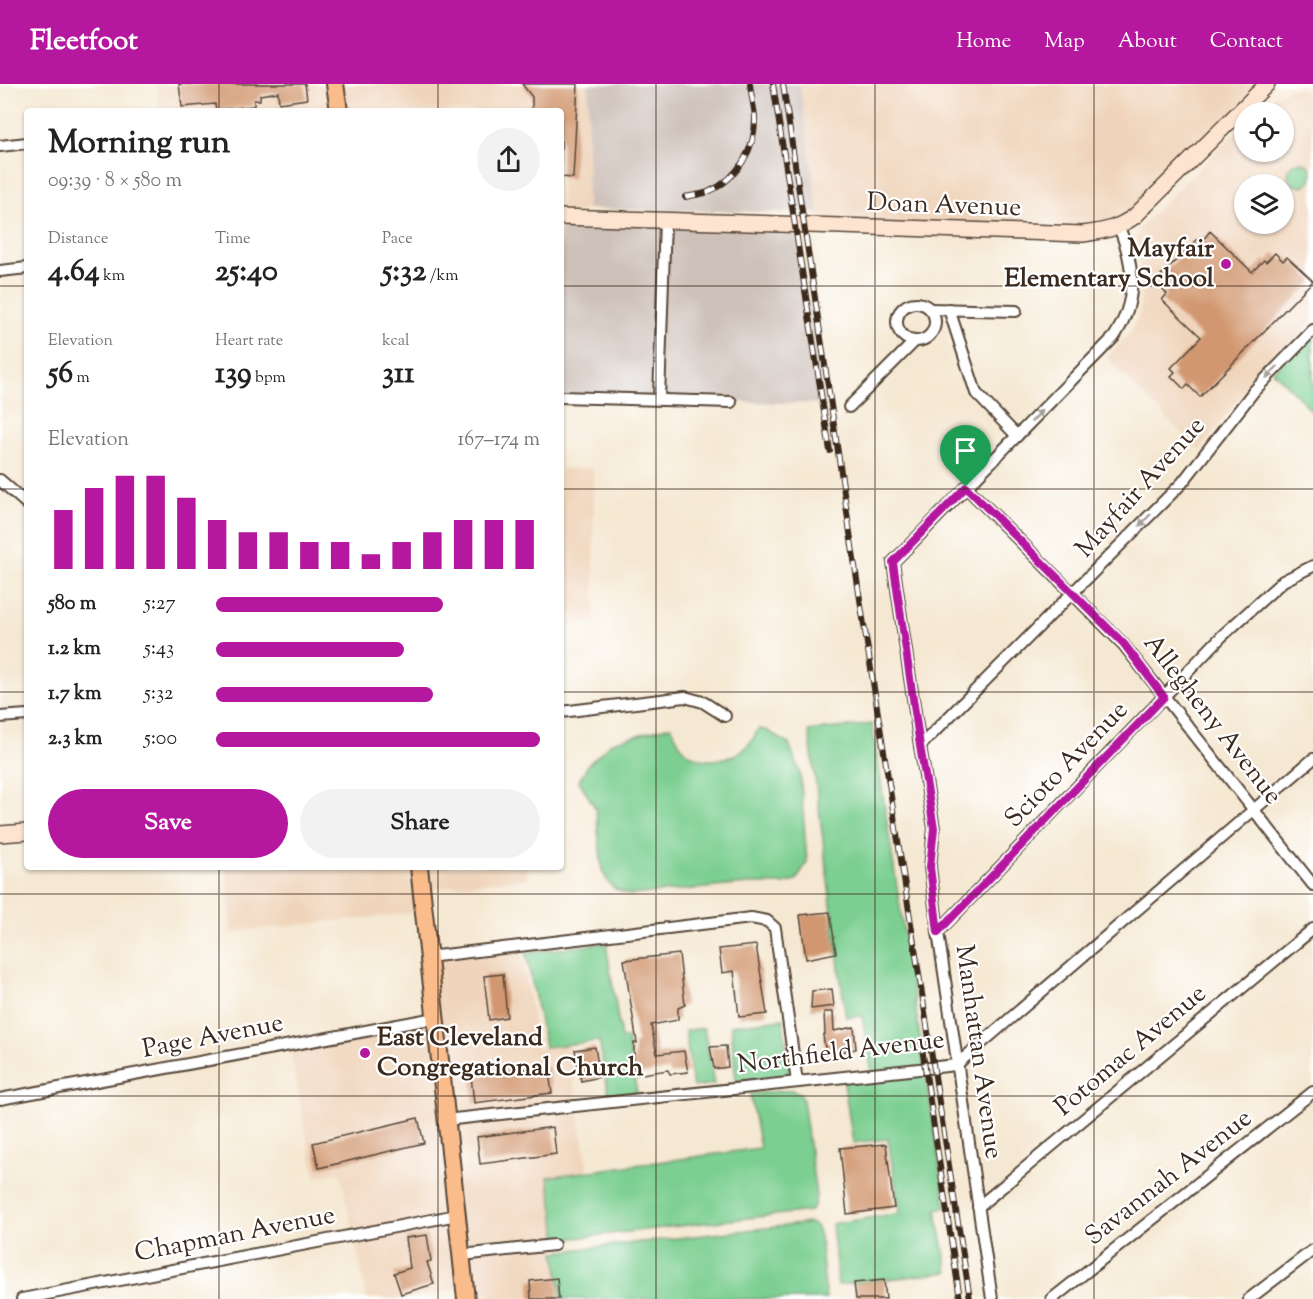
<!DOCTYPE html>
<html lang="en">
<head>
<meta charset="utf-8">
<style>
	:root { --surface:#fff; --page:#f2f2f2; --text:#222; --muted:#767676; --accent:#b5179e }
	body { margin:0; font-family:"Sorts Mill Goudy",serif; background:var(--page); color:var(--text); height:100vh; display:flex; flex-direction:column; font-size:22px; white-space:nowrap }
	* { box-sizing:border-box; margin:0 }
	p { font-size:20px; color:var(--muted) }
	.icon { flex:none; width:33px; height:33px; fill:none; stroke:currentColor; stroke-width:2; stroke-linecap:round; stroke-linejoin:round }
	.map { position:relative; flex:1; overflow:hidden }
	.details { position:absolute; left:24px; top:24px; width:540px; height:762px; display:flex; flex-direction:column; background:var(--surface); border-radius:6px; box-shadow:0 2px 4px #0004 }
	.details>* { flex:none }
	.controls { position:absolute; left:1234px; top:18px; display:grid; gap:12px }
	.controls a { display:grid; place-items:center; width:60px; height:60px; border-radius:50%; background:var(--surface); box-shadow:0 2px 4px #0004; font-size:30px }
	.pin { position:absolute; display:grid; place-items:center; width:51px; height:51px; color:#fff; margin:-62px -26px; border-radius:50% 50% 50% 0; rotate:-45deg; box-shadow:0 0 6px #0007 }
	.pin .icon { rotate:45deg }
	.round { display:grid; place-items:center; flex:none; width:63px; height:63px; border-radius:32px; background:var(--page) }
	.overview { display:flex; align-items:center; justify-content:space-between; height:102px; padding:0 24px }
	h1 { font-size:33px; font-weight:700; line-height:45px }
	.figures { display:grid; grid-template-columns:repeat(3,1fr); gap:9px; height:102px; padding:6px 24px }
	.figures div { display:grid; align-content:center }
	.figures b { font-size:30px; font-weight:700 }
	.figures small { font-size:16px; font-weight:400 }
	.figures p { font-size:16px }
	.chart { height:168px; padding:12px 24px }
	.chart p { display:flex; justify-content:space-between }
	.chart svg { width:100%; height:108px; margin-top:6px; stroke:var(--accent); stroke-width:6 }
	.button { display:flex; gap:12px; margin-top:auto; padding:12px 24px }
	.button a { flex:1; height:69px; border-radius:36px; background:var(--accent); color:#fff; font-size:24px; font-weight:700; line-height:69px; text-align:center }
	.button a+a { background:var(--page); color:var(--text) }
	ul { padding:0 24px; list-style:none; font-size:20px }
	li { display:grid; grid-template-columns:96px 72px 1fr; align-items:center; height:45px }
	li i { height:15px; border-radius:8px; background:var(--accent) }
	header { display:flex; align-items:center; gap:36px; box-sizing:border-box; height:84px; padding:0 30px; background:var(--accent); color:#fff }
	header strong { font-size:28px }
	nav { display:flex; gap:33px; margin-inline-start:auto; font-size:21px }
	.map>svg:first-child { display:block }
	.built { fill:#f0d5bc; fill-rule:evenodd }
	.industrial { fill:#cec1b9 }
	.green { fill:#7bcf91; stroke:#5b7c58; stroke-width:1.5 }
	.building { fill:#d19770 }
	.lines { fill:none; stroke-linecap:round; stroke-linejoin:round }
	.street-casing { stroke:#574639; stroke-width:14 }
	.secondary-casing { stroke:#574639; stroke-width:18 }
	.primary-casing { stroke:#574639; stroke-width:20 }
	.street { stroke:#fff; stroke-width:10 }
	.secondary { stroke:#fde4d1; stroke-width:15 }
	.primary { stroke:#fabc8b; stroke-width:16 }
	.rail-casing { stroke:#3b2a1e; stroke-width:6 }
	.rail { stroke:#fff; stroke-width:4; stroke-dasharray:11; stroke-linecap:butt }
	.oneway { fill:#a79f9a }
	.route-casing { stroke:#fff; stroke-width:12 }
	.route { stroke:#b5179e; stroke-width:8 }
	.grid { fill:none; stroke:#3b2a1e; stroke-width:1.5; stroke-opacity:0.55 }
	.poi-dot { fill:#b5179e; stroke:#fff; stroke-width:2 }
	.labels { text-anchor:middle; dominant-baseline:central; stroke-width:4.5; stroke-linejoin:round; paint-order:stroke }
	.street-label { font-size:26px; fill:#3b2a1e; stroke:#fff }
	.poi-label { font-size:26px; font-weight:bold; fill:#3b2a1e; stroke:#fff; text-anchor:end }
</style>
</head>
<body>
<header>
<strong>Fleetfoot</strong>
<nav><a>Home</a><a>Map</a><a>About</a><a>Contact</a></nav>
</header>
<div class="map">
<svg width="1313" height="1215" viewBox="0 0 1313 1215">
	<rect width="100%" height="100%" fill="#fff"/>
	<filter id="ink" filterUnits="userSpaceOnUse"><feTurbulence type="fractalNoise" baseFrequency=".0167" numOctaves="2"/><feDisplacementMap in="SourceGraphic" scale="12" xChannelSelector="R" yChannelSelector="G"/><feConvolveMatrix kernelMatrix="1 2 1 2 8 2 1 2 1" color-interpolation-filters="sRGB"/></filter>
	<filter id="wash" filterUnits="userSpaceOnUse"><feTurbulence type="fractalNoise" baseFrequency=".008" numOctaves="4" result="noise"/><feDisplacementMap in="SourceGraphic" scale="24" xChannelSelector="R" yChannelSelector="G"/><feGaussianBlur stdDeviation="1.35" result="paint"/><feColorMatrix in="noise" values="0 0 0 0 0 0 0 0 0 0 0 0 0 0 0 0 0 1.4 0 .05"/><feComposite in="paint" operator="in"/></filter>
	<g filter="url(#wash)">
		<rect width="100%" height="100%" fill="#f5e8d2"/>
		<g class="built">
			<path d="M156,0H588L587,125L561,133V27H160Z"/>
			<path d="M799,0H1267L1119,143L817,142Z"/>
			<path d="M1293,4L1313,6V236L1243,309L1200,367L1106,274L1129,250L1138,233L1140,222L1142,200L1135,154L1139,145L1155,128L1245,39V68H1284V28H1257L1276,11ZM1245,100H1284V140H1245Z"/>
			<path d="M593,384L595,539L561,541V385Z"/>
			<path d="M227,783H526L528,794L422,806L423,828L231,848Z"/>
			<path d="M520,854L537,964L568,961L588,1086L548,1093L559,1161L554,1162L562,1215H466L464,1204L399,1215H367L340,1088L315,1093L289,962L434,934L427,864Z"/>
		</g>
		<g class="industrial">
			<path d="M588,0H800L818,129L587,125Z"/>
			<path d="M561,133L795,140L823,320L561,313Z"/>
		</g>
		<g class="green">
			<circle cx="1300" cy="90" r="12"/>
			<path d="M1313,246V328L1273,287Z"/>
			<path d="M872,640L946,1123L936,1125L948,1188L838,1201L832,1140L900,1129L888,1055L853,1059L843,993L872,989L862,932L846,933C832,838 822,742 809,647Z"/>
			<path d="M671,642C675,651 678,660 686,667C703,683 737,676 751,658C754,654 756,649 758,645L766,646L789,660L800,689L807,778L796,797L783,800H748L629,811L615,805L608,798L602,786L596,725L579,697L588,681L612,658Z"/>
			<path d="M606,859L621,954H627L637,1009L609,1013L599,957L545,963L526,869Z"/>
			<path d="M783,935L789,989L781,993L736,998L731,941Z"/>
			<path d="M704,944L714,1000L693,1003L685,947Z"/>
			<path d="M792,1006L800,1009L803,1016L816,1112L814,1123L810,1127L558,1156L548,1093L760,1064L750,1010Z"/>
			<path d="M810,1139L816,1142L820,1152L826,1215H562L555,1168Z"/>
		</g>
		<g id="blocks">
			<g class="building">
				<path d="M179,0H305L307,15L279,19L278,8L260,11V16H254V22L216,26L215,20L182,23Z"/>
				<path d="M522,0H578L573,94L561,93V27H532V13Z"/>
				<path d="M1210,147L1252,188L1264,176L1266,178L1275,169L1283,177L1287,173L1313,197L1200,313L1188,301L1184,305L1171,292L1175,288L1171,284L1201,253L1162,216L1167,210L1163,206L1170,199L1161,191L1200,153L1203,156Z"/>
				<path d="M830,828L836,869L806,875L800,831Z"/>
				<path d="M756,861L767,930L739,933L734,887L722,889L719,865Z"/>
				<path d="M679,870L685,921L678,924V936L651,941L657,970L684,967L688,988L670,990L668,986L636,991L634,982V959H637L624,876Z"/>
				<path d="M503,890L507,933L489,936L484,892Z"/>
				<path d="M832,905L834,922L811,925L812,907Z"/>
				<path d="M824,928H833L834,947L854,943L856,965L826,971L823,951L825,950Z"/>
				<path d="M726,962L728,983L714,985L710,963Z"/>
				<path d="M595,963L600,993L581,997L575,966Z"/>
				<path d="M548,982L552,1009L474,1019L471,992Z"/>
				<path d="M418,1034L424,1059L319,1084L313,1059Z"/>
				<path d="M553,1043L556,1070L480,1080L477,1053Z"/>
				<path d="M886,1060L894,1124L847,1130L840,1064Z"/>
				<path d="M427,1151L431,1177L427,1178L434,1200L401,1210L394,1189L410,1184L406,1154Z"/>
				<path d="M557,1194L559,1215H531L530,1197Z"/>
				<path d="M884,1196L886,1215H856L854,1199Z"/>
			</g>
		</g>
	</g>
	<g filter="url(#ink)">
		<use href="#blocks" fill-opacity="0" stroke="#574639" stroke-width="1.5"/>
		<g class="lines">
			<g class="street-casing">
				<g id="street">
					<path d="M0,62L27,59"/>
					<path d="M0,187L27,184"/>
					<circle cx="916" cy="238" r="19"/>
					<path d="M930,225L1016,227"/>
					<path d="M949,225L976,309L1017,352"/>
					<path d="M561,313L731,318"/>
					<path d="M659,315L665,136"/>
					<path d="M849,323L915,257"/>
					<path d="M0,396L27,420"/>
					<path d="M966,403L1123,560L1313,801"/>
					<path d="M561,628L685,613L703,618L725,632"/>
					<path d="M0,633L27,631"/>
					<path d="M920,662L1182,399L1254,307L1313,246"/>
					<path d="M938,848L1222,552L1283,497L1313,482"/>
					<path d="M428,873L751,834L767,837L775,844L797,998"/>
					<path d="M0,1015L435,934"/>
					<path d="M445,1036L956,981L1313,675"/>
					<path d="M978,1123L1313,845"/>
					<path d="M462,1171L554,1161"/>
					<path d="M22,1215L457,1131"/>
					<path d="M992,1215L938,848L930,783L934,744L920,662L893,478L1114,253C1138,216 1135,183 1119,143"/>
					<path d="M1052,1215L1313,1008"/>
					<path d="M1249,1215L1313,1166"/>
				</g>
			</g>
			<g class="secondary-casing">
				<g id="secondary">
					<path d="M561,133L1083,150C1104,147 1117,145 1135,132L1267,0"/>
					<path d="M0,750L27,748"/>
				</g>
			</g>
			<g class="primary-casing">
				<g id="primary">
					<path d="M335,0L339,27"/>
					<path d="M419,783L466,1215"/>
				</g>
			</g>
			<use href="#street" class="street"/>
			<use href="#secondary" class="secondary"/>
			<use href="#primary" class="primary"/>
			<g class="rail-casing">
				<g id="rail">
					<path d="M773,0L830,367"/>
					<path d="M783,0L859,509L970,1215"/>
					<path d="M685,113C693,111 701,111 708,108C738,95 756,64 755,33C754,22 751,11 750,0"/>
					<path d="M921,957L960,1215"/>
				</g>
			</g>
			<use href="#rail" class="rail"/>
		</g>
		<defs><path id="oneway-solid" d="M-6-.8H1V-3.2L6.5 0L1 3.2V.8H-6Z" transform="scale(1.5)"/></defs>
		<g class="oneway">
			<use href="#oneway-solid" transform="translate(1272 288) rotate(134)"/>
			<use href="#oneway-solid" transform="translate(1037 332) rotate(-46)"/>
			<use href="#oneway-solid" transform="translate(1145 436) rotate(134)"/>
		</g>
	</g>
	<g class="lines" filter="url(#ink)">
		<g class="route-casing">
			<path id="route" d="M966,403L1124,560L1164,613L938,848L930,783L934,744L920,662L893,478Z"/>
		</g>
		<use href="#route" class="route"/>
	</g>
	<path class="grid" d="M219,0V27M438,0V27M656,0V1215M875,0V1215M1094,0V1215M0,202H27M561,202H1313M0,405H27M561,405H1313M0,608H27M561,608H1313M219,783V1215M438,783V1215M0,810H1313M0,1012H1313"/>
	<g class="poi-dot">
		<circle cx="1226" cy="180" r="6"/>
		<circle cx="365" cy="969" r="6"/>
	</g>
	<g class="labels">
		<g class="street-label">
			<text transform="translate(944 122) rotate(2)">Doan Avenue</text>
			<text transform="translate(1141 404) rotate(-48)">Mayfair Avenue</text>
			<text transform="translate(1212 636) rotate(52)">Allegheny Avenue</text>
			<text transform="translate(1067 681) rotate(-46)">Scioto Avenue</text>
			<text transform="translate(213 953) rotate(-11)">Page Avenue</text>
			<text transform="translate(1131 967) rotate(-40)">Potomac Avenue</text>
			<text transform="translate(978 968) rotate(82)">Manhattan Avenue</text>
			<text transform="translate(841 969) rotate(-7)">Northfield Avenue</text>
			<text transform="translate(1169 1094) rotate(-38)">Savannah Avenue</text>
			<text transform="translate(235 1151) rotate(-11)">Chapman Avenue</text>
		</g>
		<g class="poi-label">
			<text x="1214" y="165">Mayfair<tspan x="1214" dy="30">Elementary School</tspan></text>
			<text x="377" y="954" text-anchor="start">East Cleveland<tspan x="377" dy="30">Congregational Church</tspan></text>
		</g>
	</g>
</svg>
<div class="controls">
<a><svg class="icon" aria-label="locate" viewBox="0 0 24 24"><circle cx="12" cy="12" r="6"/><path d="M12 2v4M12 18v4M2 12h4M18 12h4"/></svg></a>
<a><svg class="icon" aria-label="layers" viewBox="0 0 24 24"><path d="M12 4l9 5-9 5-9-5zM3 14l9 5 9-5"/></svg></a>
</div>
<div class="pin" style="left:966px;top:403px;background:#1e9e55"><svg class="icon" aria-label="arrive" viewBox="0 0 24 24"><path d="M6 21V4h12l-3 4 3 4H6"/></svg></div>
<section class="details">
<div class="overview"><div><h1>Morning run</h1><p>09:39 · 8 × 580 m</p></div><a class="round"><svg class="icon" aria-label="share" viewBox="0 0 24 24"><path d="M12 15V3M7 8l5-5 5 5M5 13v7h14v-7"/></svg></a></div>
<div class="figures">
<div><p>Distance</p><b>4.64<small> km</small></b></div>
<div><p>Time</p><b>25:40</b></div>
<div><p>Pace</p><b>5:32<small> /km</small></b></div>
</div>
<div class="figures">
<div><p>Elevation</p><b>56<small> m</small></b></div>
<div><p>Heart rate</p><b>139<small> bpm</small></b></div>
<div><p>kcal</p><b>311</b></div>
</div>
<div class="chart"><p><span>Elevation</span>167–174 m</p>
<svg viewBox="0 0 160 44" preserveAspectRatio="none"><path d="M5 44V20M15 44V11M25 44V6M35 44V6M45 44V15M55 44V24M65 44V29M75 44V29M85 44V33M95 44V33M105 44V38M115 44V33M125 44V29M135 44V24M145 44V24M155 44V24"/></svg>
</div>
<ul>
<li><b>580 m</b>5:27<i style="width:70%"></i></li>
<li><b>1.2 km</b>5:43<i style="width:58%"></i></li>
<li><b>1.7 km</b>5:32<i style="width:67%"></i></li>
<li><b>2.3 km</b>5:00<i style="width:100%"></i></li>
</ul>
<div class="button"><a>Save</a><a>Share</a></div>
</section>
</div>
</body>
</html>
